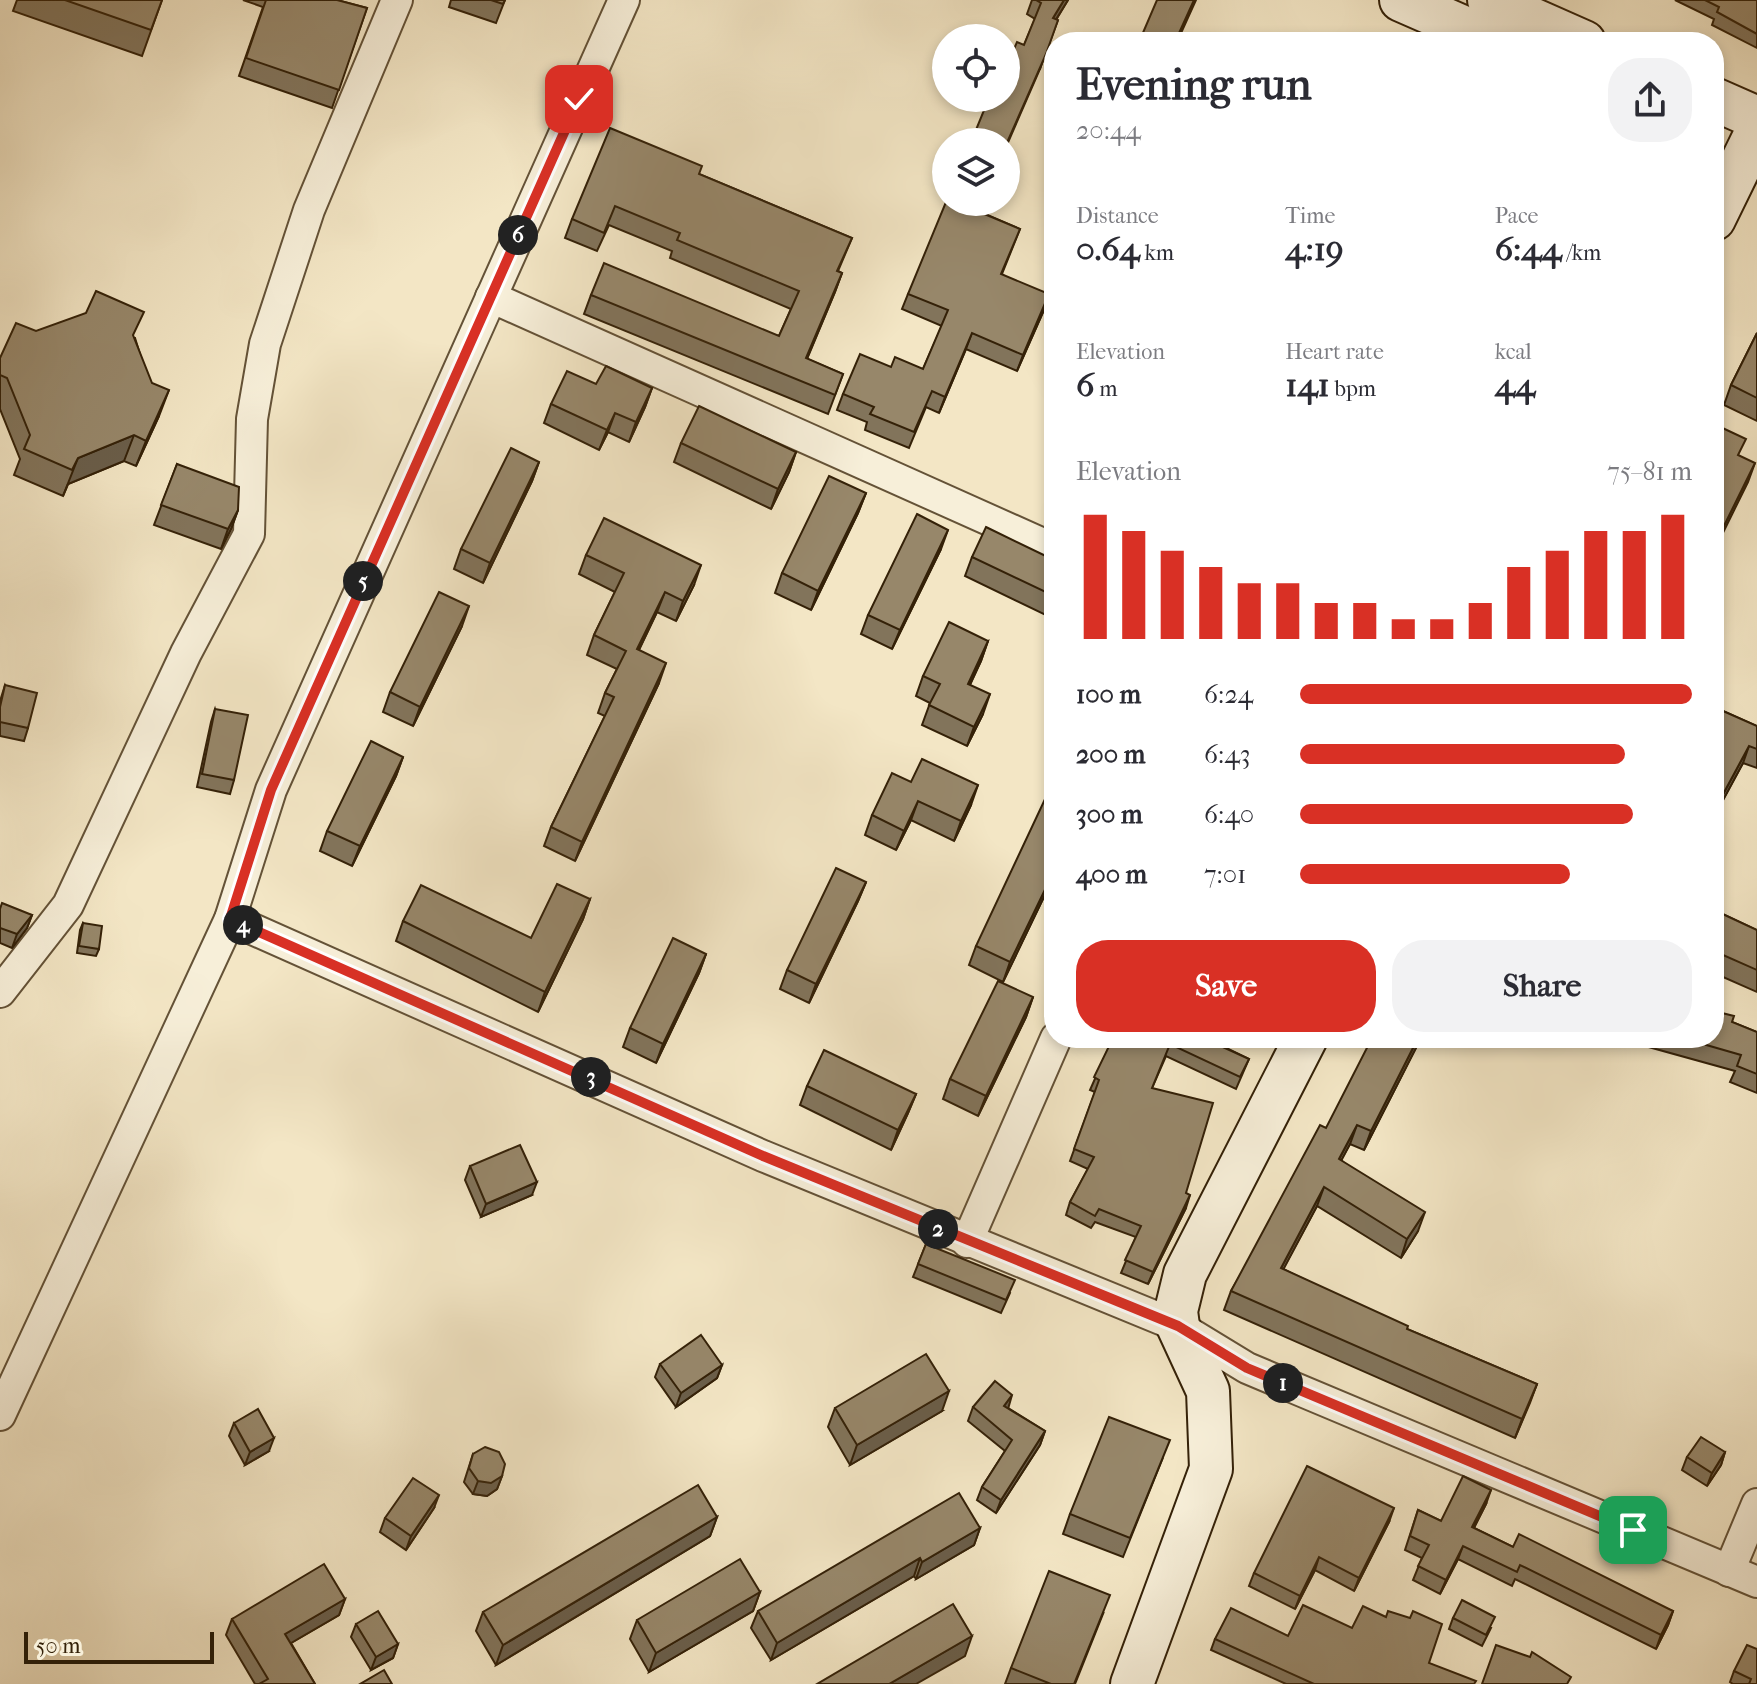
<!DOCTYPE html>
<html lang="en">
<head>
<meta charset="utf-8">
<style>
	:root { --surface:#fff; --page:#f2f2f3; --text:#2b2b33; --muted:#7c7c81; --accent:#d93025 }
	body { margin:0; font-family:"IM FELL French Canon",serif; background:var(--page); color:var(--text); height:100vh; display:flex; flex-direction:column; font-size:30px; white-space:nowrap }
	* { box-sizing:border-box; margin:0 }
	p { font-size:26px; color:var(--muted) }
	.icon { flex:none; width:44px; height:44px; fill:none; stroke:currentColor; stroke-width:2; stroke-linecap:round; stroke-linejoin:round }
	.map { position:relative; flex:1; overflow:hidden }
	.panel { position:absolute; left:1044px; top:32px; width:680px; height:1016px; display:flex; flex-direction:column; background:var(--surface); border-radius:32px; box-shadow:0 4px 12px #0003 }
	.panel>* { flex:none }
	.controls { position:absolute; left:932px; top:24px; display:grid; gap:16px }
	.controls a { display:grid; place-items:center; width:88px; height:88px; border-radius:50%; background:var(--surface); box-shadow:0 4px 12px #0003; font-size:40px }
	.scale { position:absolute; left:24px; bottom:20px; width:190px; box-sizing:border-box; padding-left:8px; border:4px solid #342108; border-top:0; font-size:22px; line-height:28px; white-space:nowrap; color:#342108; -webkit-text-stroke:6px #f7efd9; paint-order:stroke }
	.pin { position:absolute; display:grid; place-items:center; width:68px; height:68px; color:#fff; margin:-34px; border-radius:16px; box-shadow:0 4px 12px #0006 }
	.km { position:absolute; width:40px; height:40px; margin:-20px; border-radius:50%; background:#222; color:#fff; font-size:22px; line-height:40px; text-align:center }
	.round { display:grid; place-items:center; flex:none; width:84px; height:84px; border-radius:32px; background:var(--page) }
	.headline { display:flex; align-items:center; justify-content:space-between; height:136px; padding:0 32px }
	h1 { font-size:44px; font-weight:800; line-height:60px }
	.figures { display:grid; grid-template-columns:repeat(3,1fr); gap:12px; height:136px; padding:8px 32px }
	.figures div { display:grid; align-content:center }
	.figures b { font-size:34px; font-weight:800 }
	.figures small { font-size:22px; font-weight:400 }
	.figures p { font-size:22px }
	.chart { height:224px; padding:16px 32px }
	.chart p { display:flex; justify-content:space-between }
	.chart svg { width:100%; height:144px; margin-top:8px; stroke:var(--accent); stroke-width:6 }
	.primary-button { display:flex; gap:16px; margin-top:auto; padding:16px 32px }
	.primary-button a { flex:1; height:92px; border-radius:32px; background:var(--accent); color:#fff; font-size:32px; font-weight:800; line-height:92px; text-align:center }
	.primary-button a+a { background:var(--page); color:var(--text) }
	ul { padding:0 32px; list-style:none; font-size:26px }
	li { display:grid; grid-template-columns:128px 96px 1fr; align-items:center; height:60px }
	li i { height:20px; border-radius:10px; background:var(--accent) }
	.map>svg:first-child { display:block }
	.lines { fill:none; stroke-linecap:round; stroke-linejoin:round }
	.street-casing { stroke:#645237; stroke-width:34 }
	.secondary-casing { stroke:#342108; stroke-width:46 }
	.street { stroke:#f7efd9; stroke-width:30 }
	.secondary { stroke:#f7efd9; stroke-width:42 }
	.wall { fill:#82745b; stroke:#342108; stroke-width:2 }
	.shaded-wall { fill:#6a5e4a; stroke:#342108; stroke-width:2 }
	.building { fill:#97876a; stroke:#342108; stroke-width:2 }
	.route-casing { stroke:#fff; stroke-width:16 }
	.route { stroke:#d93025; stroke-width:10 }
</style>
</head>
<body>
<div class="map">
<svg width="1757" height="1684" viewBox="0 0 1757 1684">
	<rect width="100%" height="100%" fill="#f3e6c5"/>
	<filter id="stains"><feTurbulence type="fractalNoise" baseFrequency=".0025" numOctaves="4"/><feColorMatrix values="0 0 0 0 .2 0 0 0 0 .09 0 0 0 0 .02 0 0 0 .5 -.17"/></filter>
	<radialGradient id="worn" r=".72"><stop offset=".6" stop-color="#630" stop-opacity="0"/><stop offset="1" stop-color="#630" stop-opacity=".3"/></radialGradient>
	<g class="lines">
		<g class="street-casing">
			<g id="street">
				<path d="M491,297L1054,549"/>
				<path d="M230,919L763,1156L1178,1326L1247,1368L1757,1582"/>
				<path d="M0,992L68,905L186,653L249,534L252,419L265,344L309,210L397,0"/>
				<path d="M967,1242L1056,1038"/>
				<path d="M0,1415L230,919L271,790L624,0"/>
				<path d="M1729,1571L1757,1504"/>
			</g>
		</g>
		<g class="secondary-casing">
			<g id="secondary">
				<path d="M1401,0L1497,42"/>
				<path d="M1489,0L1584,42"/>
				<path d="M1714,99L1757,118"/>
				<path d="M1714,219L1757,131"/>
				<path d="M1132,1684L1211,1469L1208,1391L1178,1326L1176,1311L1185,1274L1306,1038"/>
			</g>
		</g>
		<use href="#street" class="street"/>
		<use href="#secondary" class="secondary"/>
	</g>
	<g class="wall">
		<path d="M17,0H162L142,56L13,11Z"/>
		<path d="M243,0H337L367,8L332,108L239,76L263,7Z"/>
		<path d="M451,0H505L496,23L449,7Z"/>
		<path d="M1032,0H1068L1056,20L1040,69L1006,98L1024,45L1035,19L1027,14Z"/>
		<path d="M1675,0H1757V48L1712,25L1714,19Z"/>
		<path d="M699,174L852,238L838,271L842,273L835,292L807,359L843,374L828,414L584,314L591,295L779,336L791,309L670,258L672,251L609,225L597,251L565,238L572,219Z"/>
		<path d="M978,211L1020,229L1002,274L1044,310L1017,371L966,349L939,413L926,407L909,448L865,430L867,422L837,410L843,394L891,367L923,369L942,326L902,309L908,294Z"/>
		<path d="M36,331L135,338L159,416L136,466L124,461L68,484L63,496L14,475L20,459L0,409V358Z"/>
		<path d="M1757,333V421L1724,405L1731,385Z"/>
		<path d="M596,384L652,388L645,407L629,442L608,432L599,450L544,423L551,404Z"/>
		<path d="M681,443L796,452L789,472L771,509L674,462Z"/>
		<path d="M539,462L532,481L483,583L454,569L461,549Z"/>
		<path d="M177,464L238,510L231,529L221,549L154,525Z"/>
		<path d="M866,493L858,513L811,610L775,593L782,573Z"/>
		<path d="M941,549L892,649L861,634L868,615Z"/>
		<path d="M586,555L694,585L676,621L657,612L639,650L659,683L575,861L544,846L551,827L605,716L598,713L605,693L617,669L587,655L594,635L615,592L579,574Z"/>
		<path d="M972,557L1054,560V619L965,576Z"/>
		<path d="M462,626L413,726L383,712L390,692Z"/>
		<path d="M988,641L981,661L970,685L983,714L967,746L922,725L930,703L916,696L923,676Z"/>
		<path d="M5,685L28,728L24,741L0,736V701Z"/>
		<path d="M1714,707L1757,726V768L1743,763L1714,816V842Z"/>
		<path d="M215,709L234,780L230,794L197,787L211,722Z"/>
		<path d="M403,757L396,776L352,866L320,851L327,831Z"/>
		<path d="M911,782L971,805L954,841L911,820L896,850L865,835L872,815Z"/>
		<path d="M1054,876L1003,982L969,965L976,946Z"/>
		<path d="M866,882L858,901L809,1003L780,989L787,970Z"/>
		<path d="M590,899L583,919L538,1012L396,941L403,921L531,938Z"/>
		<path d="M0,909L32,915L27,928L12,948L0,943Z"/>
		<path d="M1714,910L1757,930V992L1714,973Z"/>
		<path d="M83,923L99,949L96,956L77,953L80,930Z"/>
		<path d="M706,954L699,973L656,1063L623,1047L630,1028Z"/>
		<path d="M1033,997L1026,1017L978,1116L943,1099L950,1079Z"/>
		<path d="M1732,1022L1757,1032V1093L1730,1082L1735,1071L1616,1038H1714Z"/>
		<path d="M1113,1038H1218L1216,1043L1249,1059L1236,1089L1166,1056L1152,1088L1186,1193V1208L1148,1284L1121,1273L1136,1237L1095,1222L1091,1228L1066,1215L1070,1202L1088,1169L1070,1161L1095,1092L1090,1090Z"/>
		<path d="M1421,1038L1364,1150L1350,1144L1341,1160L1418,1231L1401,1258L1317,1206L1283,1269L1407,1329L1537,1384L1515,1438L1224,1310L1231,1291L1326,1128Z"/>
		<path d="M807,1086L916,1094L908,1113L891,1150L800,1105Z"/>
		<path d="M470,1166L532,1195L481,1217L465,1180Z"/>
		<path d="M926,1244L1010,1293L1001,1313L913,1277Z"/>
		<path d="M660,1364L722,1365L717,1378L676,1407L655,1377Z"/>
		<path d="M973,1407L1008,1408L1045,1431L1040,1445L996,1513L977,1500L982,1487L1005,1451L968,1421Z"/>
		<path d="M835,1408L942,1411L850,1465L828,1427Z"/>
		<path d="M234,1423L269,1451L245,1465L229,1436Z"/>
		<path d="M1725,1452L1721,1465L1707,1486L1682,1470L1687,1457Z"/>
		<path d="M473,1454L502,1476L497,1489L487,1496L473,1494L464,1482Z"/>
		<path d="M1162,1460L1123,1557L1063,1534L1070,1514Z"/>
		<path d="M1486,1504L1474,1528L1513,1547L1673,1611L1668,1625L1656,1649L1515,1579L1512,1586L1458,1559L1440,1594L1413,1580L1422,1558L1405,1550L1418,1510L1441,1521Z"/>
		<path d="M434,1508L406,1550L380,1532L385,1518Z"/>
		<path d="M717,1517L710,1536L496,1665L476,1631L483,1612Z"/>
		<path d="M1389,1522L1354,1591L1315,1570L1295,1609L1249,1586L1254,1573Z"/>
		<path d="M980,1528L974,1545L916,1579L914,1576L771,1660L751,1628L758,1611Z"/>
		<path d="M760,1592L753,1611L649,1672L630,1639L637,1620Z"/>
		<path d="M345,1599L339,1615L291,1643L315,1684H255L226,1635L232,1619Z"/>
		<path d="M1103,1614L1075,1684H1005L1011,1668Z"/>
		<path d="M1453,1618L1491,1628L1482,1646L1449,1629Z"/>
		<path d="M356,1624L398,1644L393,1658L371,1670L351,1637Z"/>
		<path d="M1352,1628L1474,1684H1286L1211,1650L1215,1639L1288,1636Z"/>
		<path d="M1757,1649V1684H1733L1730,1682L1734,1671Z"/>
	</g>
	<g class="shaded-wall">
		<path d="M1064,0H1068L1047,34L1053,18Z"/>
		<path d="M1194,0H1196L1177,42H1175Z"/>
		<path d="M1058,20L1040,69L1006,147V145Z"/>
		<path d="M842,273L835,292L799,377L806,358Z"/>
		<path d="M1049,294L1044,310L1017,371L1023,355Z"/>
		<path d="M972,333L966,349L939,413L945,397Z"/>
		<path d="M652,388L645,407L629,442L636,422Z"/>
		<path d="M169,390L159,416L136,466L146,441Z"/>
		<path d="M615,413L608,432L599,450L607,430Z"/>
		<path d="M134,435L124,461L68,484L63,496L78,458Z"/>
		<path d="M796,452L789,472L771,509L778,489Z"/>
		<path d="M539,462L532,481L483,583L490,563Z"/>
		<path d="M1755,463L1748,482L1714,551V546Z"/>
		<path d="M866,493L858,513L811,610L818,591Z"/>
		<path d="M238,510L231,529L221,549L228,529Z"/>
		<path d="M948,530L941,549L892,649L900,630Z"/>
		<path d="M701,565L694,585L676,621L683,601Z"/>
		<path d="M665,592L657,612L630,668L637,649Z"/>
		<path d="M469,606L462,626L413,726L420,707Z"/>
		<path d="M988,641L981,661L961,703L968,684Z"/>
		<path d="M666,663L659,683L575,861L582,842Z"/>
		<path d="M990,694L983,714L967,746L974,727Z"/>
		<path d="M1749,746L1743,763L1714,817V811Z"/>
		<path d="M403,757L396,776L352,866L360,846Z"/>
		<path d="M978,785L971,805L954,841L961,821Z"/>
		<path d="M918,801L911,820L896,850L904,831Z"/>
		<path d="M1054,871V876L1003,982L1010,962Z"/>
		<path d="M866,882L858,901L809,1003L816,984Z"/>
		<path d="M590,899L583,919L538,1012L545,992Z"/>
		<path d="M32,915L27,928L12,948L17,934Z"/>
		<path d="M706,954L699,973L656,1063L663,1044Z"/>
		<path d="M1033,997L1026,1017L978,1116L986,1096Z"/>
		<path d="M1418,1038H1421L1364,1150L1371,1131Z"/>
		<path d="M916,1094L908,1113L891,1150L898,1130Z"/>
		<path d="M1357,1125L1350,1144L1332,1178L1339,1159Z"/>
		<path d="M537,1182L532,1195L481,1217L486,1204Z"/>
		<path d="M1324,1187L1317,1206L1274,1287L1281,1268Z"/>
		<path d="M1190,1195L1186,1208L1148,1284L1153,1272Z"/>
		<path d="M1425,1212L1418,1231L1401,1258L1407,1239Z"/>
		<path d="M722,1365L717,1378L676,1407L681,1393Z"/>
		<path d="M1537,1384L1530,1403L1515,1438L1522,1419Z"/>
		<path d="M949,1391L942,1411L850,1465L857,1445Z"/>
		<path d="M1012,1395L1008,1409L1004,1406Z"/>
		<path d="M1045,1431L1040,1445L996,1513L1001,1500Z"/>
		<path d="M274,1438L269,1451L245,1465L250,1452Z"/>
		<path d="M1725,1452L1721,1465L1707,1486L1712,1473Z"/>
		<path d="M502,1476L497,1489L487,1496L473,1494L478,1481Z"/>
		<path d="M1491,1490L1486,1504L1467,1541L1472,1527Z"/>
		<path d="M439,1495L434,1508L406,1550L411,1536Z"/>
		<path d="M1394,1508L1389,1522L1354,1591L1359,1578Z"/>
		<path d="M717,1517L710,1536L496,1665L503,1645Z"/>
		<path d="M980,1528L974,1545L916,1579L922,1562Z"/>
		<path d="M1463,1546L1458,1559L1440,1594L1446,1580Z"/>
		<path d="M1319,1557L1315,1570L1295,1609L1300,1596Z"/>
		<path d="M920,1558L914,1576L771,1660L777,1643Z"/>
		<path d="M760,1592L753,1611L649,1672L656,1653Z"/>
		<path d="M345,1599L339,1615L279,1650L285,1634Z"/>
		<path d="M1673,1611L1668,1625L1656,1649L1661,1635Z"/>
		<path d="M972,1636L965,1656L916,1684H889Z"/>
		<path d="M398,1644L393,1658L371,1670L376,1657Z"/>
	</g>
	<g class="building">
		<path d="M65,0H162L151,30Z"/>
		<path d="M266,0H337L367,8L339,90L246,58Z"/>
		<path d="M491,0H505L503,4Z"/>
		<path d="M1036,0H1064L1053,18L1058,20L1046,54L1006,145V142H971L989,98H1006V67L1017,42L1024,45L1041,3Z"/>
		<path d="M1157,0H1194L1175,42H1139Z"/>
		<path d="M1705,0H1757V34L1717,12L1719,7Z"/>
		<path d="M610,128L702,166L699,174L852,238L837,271L842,273L806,358L843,374L835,395L591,295L604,263L779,336L799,291L677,240L680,233L615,206L604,233L572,219Z"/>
		<path d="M946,202H981L977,211L1020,229L1001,274L1049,294L1023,355L972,333L945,397L932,391L914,432L870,414L874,407L843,394L860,354L891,367L895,357L923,369L948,310L908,294Z"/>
		<path d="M96,291L144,312L133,335L152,383L169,390L146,441L134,435L78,458L72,470L24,449L30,435L7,378L0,375V358L16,323L36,331L86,313Z"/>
		<path d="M1757,333V398L1731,385Z"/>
		<path d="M606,366L652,388L636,422L615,413L607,430L551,404L567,371L596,384Z"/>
		<path d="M699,406L796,452L778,489L681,443Z"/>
		<path d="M1714,424L1746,439L1738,455L1755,463L1714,546Z"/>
		<path d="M511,448L539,462L490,563L461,549Z"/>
		<path d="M177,464L239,487L238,510L228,529L161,505Z"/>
		<path d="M829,476L866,493L818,591L782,573Z"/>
		<path d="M917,514L948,530L900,630L868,615Z"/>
		<path d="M604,518L701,565L683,601L665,592L637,649L666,663L582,842L551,827L614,697L605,693L626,651L594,635L624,573L586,555Z"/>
		<path d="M986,527L1054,560V596L972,557Z"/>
		<path d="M439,592L469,606L420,707L390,692Z"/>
		<path d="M949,622L988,641L968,684L990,694L974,727L929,705L940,684L923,676Z"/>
		<path d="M5,685L37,693L28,728L0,722V707Z"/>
		<path d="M1714,707L1757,726V749L1749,746L1714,811Z"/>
		<path d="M215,709L248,715L234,780L202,774Z"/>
		<path d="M371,741L403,757L360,846L327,831Z"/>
		<path d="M922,759L978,785L961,821L918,801L904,831L872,815L892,773L911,782Z"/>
		<path d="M1054,780V871L1010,962L976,946Z"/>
		<path d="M1714,816L1722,820L1714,840Z"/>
		<path d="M836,868L866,882L816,984L787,970Z"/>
		<path d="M557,884L590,899L545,992L403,921L421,885L531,938Z"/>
		<path d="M2,903L32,915L17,934L0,928V909Z"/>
		<path d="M1714,910L1757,930V970L1714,951Z"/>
		<path d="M83,923L102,926L99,949L79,946Z"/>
		<path d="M673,938L706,954L663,1044L630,1028Z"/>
		<path d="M998,981L1033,997L986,1096L950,1079Z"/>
		<path d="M1714,1011L1734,1016L1732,1022L1757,1032V1074L1737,1066L1741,1055L1682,1038H1714Z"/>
		<path d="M1113,1038H1217L1214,1043L1249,1059L1240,1077L1170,1044L1152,1088L1213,1103L1186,1193L1190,1195L1153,1272L1125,1260L1141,1226L1099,1209L1095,1216L1070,1202L1094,1157L1074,1149L1099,1080L1094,1077Z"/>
		<path d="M1372,1038H1418L1371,1131L1357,1125L1339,1159L1425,1212L1407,1239L1324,1187L1281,1268L1408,1326L1407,1329L1537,1384L1522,1419L1231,1291L1320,1125L1326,1128Z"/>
		<path d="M824,1050L916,1094L898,1130L807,1086Z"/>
		<path d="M520,1145L537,1182L486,1204L470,1166Z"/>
		<path d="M926,1244L1015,1280L1006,1300L918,1264Z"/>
		<path d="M701,1335L722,1365L681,1393L660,1364Z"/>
		<path d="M926,1354L949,1391L857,1445L835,1408Z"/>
		<path d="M995,1381L1012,1395L1004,1406L1045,1431L1001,1500L982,1487L1012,1440L973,1407Z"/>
		<path d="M258,1409L274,1438L250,1452L234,1423Z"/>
		<path d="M1109,1417L1170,1440L1130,1538L1070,1514Z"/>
		<path d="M1701,1437L1725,1452L1712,1473L1687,1457Z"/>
		<path d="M485,1447L499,1452L505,1464L502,1476L491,1483L478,1481L469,1468L473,1454Z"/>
		<path d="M1307,1466L1394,1508L1359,1578L1319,1557L1300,1596L1254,1573Z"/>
		<path d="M1463,1476L1491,1490L1472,1527L1513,1547L1519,1534L1673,1611L1661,1635L1520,1565L1517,1572L1463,1546L1446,1580L1418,1566L1429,1545L1410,1536L1418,1510L1441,1521Z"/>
		<path d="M413,1478L439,1495L411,1536L385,1518Z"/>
		<path d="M698,1485L717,1517L503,1645L483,1612Z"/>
		<path d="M959,1493L980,1528L922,1562L920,1558L777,1643L758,1611Z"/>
		<path d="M740,1559L760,1592L656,1653L637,1620Z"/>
		<path d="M324,1564L345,1599L285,1634L315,1684H259L268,1679L232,1619Z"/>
		<path d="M1049,1571L1110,1595L1074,1684H1051L1011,1668Z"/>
		<path d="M1462,1600L1495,1617L1486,1635L1453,1618Z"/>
		<path d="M953,1604L972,1636L889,1684H817Z"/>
		<path d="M1303,1605L1352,1628L1363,1606L1386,1617L1388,1611L1410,1618L1413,1611L1442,1624L1429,1663L1476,1681L1474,1684H1314L1215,1639L1231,1608L1288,1636Z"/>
		<path d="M378,1611L398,1644L376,1657L356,1624Z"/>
		<path d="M1496,1645L1530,1657L1532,1652L1571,1677L1567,1684H1482Z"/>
		<path d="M1747,1645L1757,1649V1684H1749L1751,1679L1734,1671Z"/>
		<path d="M384,1670L392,1684H360Z"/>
	</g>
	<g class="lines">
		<g class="route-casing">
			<path id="route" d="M579,99L271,790L230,919L763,1156L1178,1326L1247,1368L1633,1530"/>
		</g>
		<use href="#route" class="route"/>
	</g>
	<rect width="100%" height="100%" filter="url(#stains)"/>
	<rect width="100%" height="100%" fill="url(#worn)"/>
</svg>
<div class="controls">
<a><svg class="icon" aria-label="locate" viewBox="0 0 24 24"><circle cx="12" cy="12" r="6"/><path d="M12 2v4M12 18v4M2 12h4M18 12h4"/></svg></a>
<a><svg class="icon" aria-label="layers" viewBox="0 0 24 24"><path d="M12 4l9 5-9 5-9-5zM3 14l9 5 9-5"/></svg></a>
</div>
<div class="scale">50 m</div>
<div class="pin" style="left:1633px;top:1530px;background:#1e9e55"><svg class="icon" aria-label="arrive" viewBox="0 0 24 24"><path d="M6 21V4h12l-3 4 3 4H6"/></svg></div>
<div class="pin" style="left:579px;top:99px;background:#d93025"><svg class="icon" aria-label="check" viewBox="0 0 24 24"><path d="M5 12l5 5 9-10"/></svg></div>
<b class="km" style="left:1283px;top:1383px">1</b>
<b class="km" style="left:938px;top:1229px">2</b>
<b class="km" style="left:591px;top:1077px">3</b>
<b class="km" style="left:243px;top:925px">4</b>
<b class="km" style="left:363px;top:581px">5</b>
<b class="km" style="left:518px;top:235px">6</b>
<section class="panel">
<div class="headline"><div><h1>Evening run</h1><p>20:44</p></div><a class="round"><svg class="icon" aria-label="share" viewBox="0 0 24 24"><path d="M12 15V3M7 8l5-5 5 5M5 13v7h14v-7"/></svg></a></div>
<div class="figures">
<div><p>Distance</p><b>0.64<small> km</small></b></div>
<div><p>Time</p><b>4:19</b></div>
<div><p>Pace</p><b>6:44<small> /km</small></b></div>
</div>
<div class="figures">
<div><p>Elevation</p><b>6<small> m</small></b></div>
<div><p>Heart rate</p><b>141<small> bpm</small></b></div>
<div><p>kcal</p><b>44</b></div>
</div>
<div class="chart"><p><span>Elevation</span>75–81 m</p>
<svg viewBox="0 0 160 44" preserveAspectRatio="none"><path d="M5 44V6M15 44V11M25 44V17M35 44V22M45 44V27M55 44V27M65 44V33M75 44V33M85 44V38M95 44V38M105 44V33M115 44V22M125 44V17M135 44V11M145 44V11M155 44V6"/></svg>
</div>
<ul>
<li><b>100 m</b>6:24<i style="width:100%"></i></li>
<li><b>200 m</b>6:43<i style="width:83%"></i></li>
<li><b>300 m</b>6:40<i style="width:85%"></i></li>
<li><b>400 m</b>7:01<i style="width:69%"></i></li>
</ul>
<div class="primary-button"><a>Save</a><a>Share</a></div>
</section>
</div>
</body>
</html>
